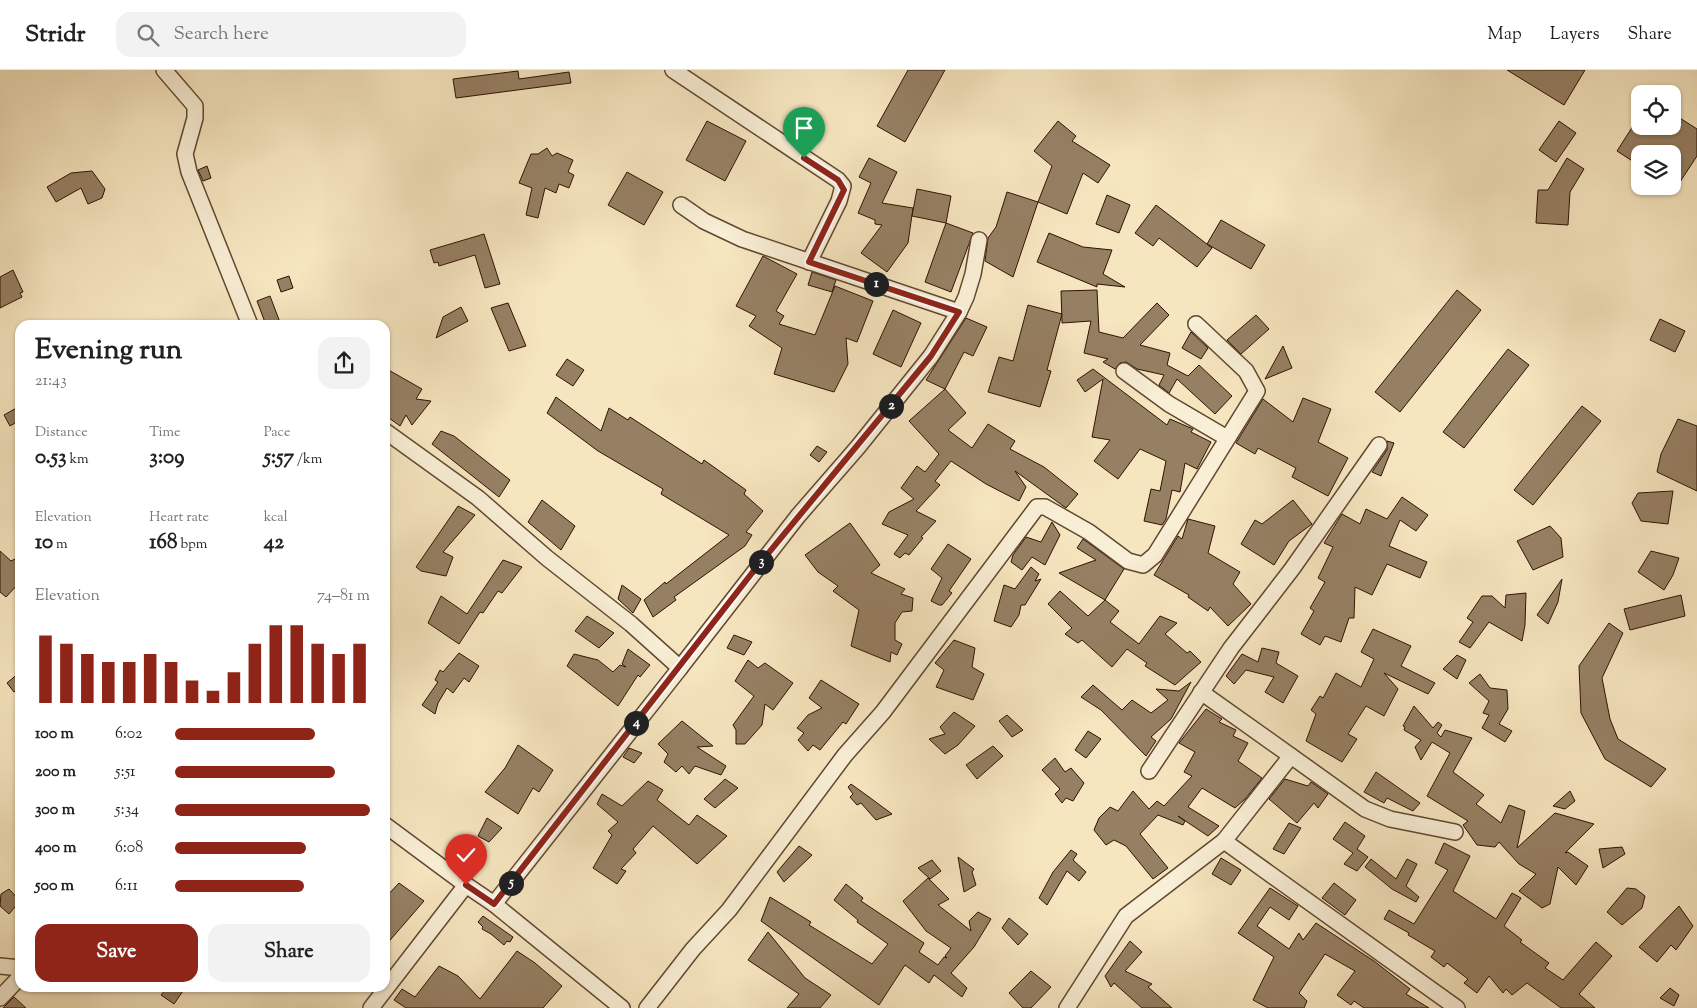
<!DOCTYPE html>
<html lang="en">
<head>
<meta charset="utf-8">
<style>
	:root { --surface:#fff; --page:#f2f2f2; --text:#222; --muted:#767676; --line:#e0e0e0; --accent:#8f2418 }
	body { margin:0; font-family:"Sorts Mill Goudy",serif; background:var(--page); color:var(--text); height:100vh; display:flex; flex-direction:column; font-size:19px; white-space:nowrap }
	* { box-sizing:border-box; margin:0 }
	p { font-size:16px; color:var(--muted) }
	.icon { flex:none; width:28px; height:28px; fill:none; stroke:currentColor; stroke-width:2; stroke-linecap:round; stroke-linejoin:round }
	.map { position:relative; flex:1; overflow:hidden }
	.panel { position:absolute; left:15px; top:250px; width:375px; height:672px; display:flex; flex-direction:column; background:var(--surface); border-radius:15px; box-shadow:0 1px 4px #0004 }
	.panel>* { flex:none }
	.controls { position:absolute; left:1631px; top:15px; display:grid; gap:10px }
	.controls a { display:grid; place-items:center; width:50px; height:50px; border-radius:10px; background:var(--surface); box-shadow:0 1px 4px #0004; font-size:25px }
	.pin { position:absolute; display:grid; place-items:center; width:42px; height:42px; color:#fff; margin:-51px -21px; border-radius:50% 50% 50% 0; rotate:-45deg; box-shadow:0 0 5px #0007 }
	.pin .icon { rotate:45deg }
	.km { position:absolute; width:25px; height:25px; margin:-12px; border-radius:50%; background:#222; color:#fff; font-size:14px; line-height:25px; text-align:center }
	.round { display:grid; place-items:center; flex:none; width:52px; height:52px; border-radius:15px; background:var(--page) }
	.head { display:flex; align-items:center; justify-content:space-between; height:85px; padding:0 20px }
	h1 { font-size:28px; font-weight:700; line-height:38px }
	.figures { display:grid; grid-template-columns:repeat(3,1fr); gap:8px; height:85px; padding:5px 20px }
	.figures div { display:grid; align-content:center }
	.figures b { font-size:21px; font-weight:700 }
	.figures small { font-size:14px; font-weight:400 }
	.figures p { font-size:14px }
	.chart { height:140px; padding:10px 20px }
	.chart p { display:flex; justify-content:space-between }
	.chart svg { width:100%; height:90px; margin-top:5px; stroke:var(--accent); stroke-width:6 }
	.button { display:flex; gap:10px; margin-top:auto; padding:10px 20px }
	.button a { flex:1; height:58px; border-radius:15px; background:var(--accent); color:#fff; font-size:20px; font-weight:700; line-height:58px; text-align:center }
	.button a+a { background:var(--page); color:var(--text) }
	ul { padding:0 20px; list-style:none; font-size:16px }
	li { display:grid; grid-template-columns:80px 60px 1fr; align-items:center; height:38px }
	li i { height:12px; border-radius:6px; background:var(--accent) }
	header { display:flex; align-items:center; gap:30px; box-sizing:border-box; height:70px; padding:0 25px; background:var(--surface); border-bottom:1px solid var(--line) }
	header strong { font-size:24px }
	nav { display:flex; gap:28px; margin-inline-start:auto; font-size:18px }
	.search { width:350px; height:45px; background:var(--page); display:flex; align-items:center; gap:12px; box-sizing:border-box; padding:0 18px; border-radius:15px; color:var(--muted); font-size:19px }
	.map>svg:first-child { display:block }
	.building { fill:#968064; stroke:#2f1200 }
	.lines { fill:none; stroke-linecap:round; stroke-linejoin:round }
	.street-casing { stroke:#614730; stroke-width:18 }
	.street { stroke:#f9efd6; stroke-width:15 }
	.route-casing { stroke:#fff; stroke-width:10 }
	.route { stroke:#8f2418; stroke-width:6 }
</style>
</head>
<body>
<header>
<strong>Stridr</strong>
<div class="search"><svg class="icon" aria-label="search" viewBox="0 0 24 24"><circle cx="10" cy="10" r="6"/><path d="M15 15l6 6"/></svg>Search here</div>
<nav><a>Map</a><a>Layers</a><a>Share</a></nav>
</header>
<div class="map">
<svg width="1697" height="938" viewBox="0 0 1697 938">
	<rect width="100%" height="100%" fill="#f6e6c0"/>
	<filter id="stains"><feTurbulence type="fractalNoise" baseFrequency=".004" numOctaves="4"/><feColorMatrix values="0 0 0 0 .2 0 0 0 0 .09 0 0 0 0 .02 0 0 0 .5 -.17"/></filter>
	<radialGradient id="worn" r=".72"><stop offset=".6" stop-color="#630" stop-opacity="0"/><stop offset="1" stop-color="#630" stop-opacity=".3"/></radialGradient>
	<g class="building">
		<path d="M908,0H945L905,72L877,56Z"/>
		<path d="M1507,0H1585L1564,35Z"/>
		<path d="M518,1L519,9L569,2L571,13L456,28L453,9Z"/>
		<path d="M1672,43L1697,59V86L1672,124V84H1640V96L1617,81L1633,56H1672Z"/>
		<path d="M707,51L746,71L725,111L686,90Z"/>
		<path d="M1058,51L1076,66L1072,71L1110,95L1098,113L1083,103L1067,144L1038,132L1052,96L1034,81Z"/>
		<path d="M1559,51L1576,63L1556,92L1539,80Z"/>
		<path d="M547,78L552,86L557,83L573,90L568,102L574,105L569,118L559,114L556,123L545,118L538,148L526,145L532,118L519,113L531,84H538Z"/>
		<path d="M869,88L897,102L882,133L913,138L908,173L887,202L861,183L882,155L875,154V150L858,143L871,113L859,107Z"/>
		<path d="M1567,88L1584,99L1570,122L1568,155L1536,153L1538,120H1548Z"/>
		<path d="M207,96L211,108L203,111L198,100Z"/>
		<path d="M92,101L105,119L102,128L88,134L81,118L56,132L47,117L71,103Z"/>
		<path d="M627,102L663,122L644,155L608,135Z"/>
		<path d="M917,119L951,126L946,153L912,146Z"/>
		<path d="M1007,122L1038,132L1013,207L985,191L988,168L996,157Z"/>
		<path d="M1107,125L1130,135L1119,163L1096,154Z"/>
		<path d="M1156,135L1212,178L1197,197L1159,168L1153,176L1135,163Z"/>
		<path d="M1221,150L1265,175L1251,199L1207,174Z"/>
		<path d="M946,153L973,163L951,222L925,212Z"/>
		<path d="M1049,163L1083,177L1112,180L1103,204L1125,217L1097,214V217L1037,192Z"/>
		<path d="M484,164L500,214L485,218L475,185L439,196L438,192L434,193L430,180Z"/>
		<path d="M763,186L797,204L776,241L784,246L779,254L815,265L835,216L873,231L857,272L846,268L848,294L834,322L774,304L782,278L749,256L756,246L736,236Z"/>
		<path d="M13,200L23,222L20,223L22,227L0,238V207Z"/>
		<path d="M812,202L836,210L832,222L808,215Z"/>
		<path d="M289,206L293,218L281,222L277,210Z"/>
		<path d="M1097,220L1099,262L1123,268L1157,233L1169,245L1140,275L1170,283L1167,295L1188,306L1199,295L1232,326L1215,344L1177,309L1169,323L1159,315L1164,305L1137,299L1126,292L1120,293L1115,299L1103,292L1108,289L1084,283L1091,251L1062,253L1061,221Z"/>
		<path d="M1457,220L1481,240L1400,342L1375,322Z"/>
		<path d="M270,226L281,255H266L257,231Z"/>
		<path d="M508,233L526,276L509,281L491,238Z"/>
		<path d="M1028,235L1062,244L1047,300L1051,301L1040,337L988,322L999,287L1013,291Z"/>
		<path d="M461,237L468,251L436,268L443,247Z"/>
		<path d="M893,240L921,253L901,297L873,284Z"/>
		<path d="M1256,245L1269,259L1241,284L1227,270Z"/>
		<path d="M966,248L987,257L973,286L964,282L945,319L926,310Z"/>
		<path d="M1660,249L1685,261L1675,282L1650,270Z"/>
		<path d="M1191,262L1208,278L1201,289L1182,278Z"/>
		<path d="M1283,276L1292,298L1265,309Z"/>
		<path d="M1508,279L1529,295L1464,378L1443,362Z"/>
		<path d="M567,289L584,300L573,316L556,305Z"/>
		<path d="M385,298L422,319L416,329L431,331L412,355L406,345L400,356L385,345Z"/>
		<path d="M1093,299L1167,355L1170,349L1193,359L1191,362L1211,372L1197,399L1185,393L1180,422L1172,420L1166,449L1162,455L1144,451L1151,419L1160,421L1166,391L1140,379L1118,409L1094,391L1110,370L1092,367L1103,309L1085,322L1077,310Z"/>
		<path d="M945,319L966,343L948,360L972,378L988,354L1015,371L1010,379L1044,397L1078,424L1066,438L1015,401L1026,417L1019,431L986,414L951,391L935,411L940,415L916,441L936,451L921,467L923,468L909,485L905,483L900,488L894,484L908,465L882,454L889,442L914,429L901,418L917,396L925,402L939,384L909,351Z"/>
		<path d="M556,327L601,361L609,338L628,350L630,347L702,394L704,390L746,420L744,424L763,441L746,462L752,465L745,476L674,527L676,530L653,547L644,530L665,512L666,514L729,465L661,424L663,419L598,381L547,343Z"/>
		<path d="M1303,328L1331,339L1318,372L1348,388L1328,426L1292,407L1296,398L1258,378L1255,384L1236,373L1263,329L1293,352Z"/>
		<path d="M20,336V350L10,356L4,345Z"/>
		<path d="M1582,336L1601,351L1533,435L1514,420Z"/>
		<path d="M1678,349L1697,356V421L1657,402L1661,384Z"/>
		<path d="M441,361L454,366L510,410L499,427L432,374Z"/>
		<path d="M1387,371L1394,373L1381,406L1372,402L1387,380Z"/>
		<path d="M817,376L827,382L819,392L810,385Z"/>
		<path d="M1673,421L1668,454L1641,451L1632,433L1638,423Z"/>
		<path d="M1402,427L1428,445L1416,461L1400,450L1389,476L1427,492L1420,508L1387,494L1372,525L1355,517L1354,548H1349L1341,572L1325,566L1320,575L1301,564L1314,541L1310,538L1325,512L1318,508L1333,477L1324,473L1342,444L1360,454L1366,439L1387,449Z"/>
		<path d="M542,430L575,456L561,480L528,452Z"/>
		<path d="M1293,430L1312,454L1289,471L1274,495L1241,474L1255,450L1262,454Z"/>
		<path d="M458,436L475,445L443,482L453,487L446,506L421,501L416,497Z"/>
		<path d="M1188,449L1215,456L1208,483L1240,502L1233,514L1251,534L1228,556L1210,537L1208,541L1188,527L1189,525L1154,505L1178,466L1182,469Z"/>
		<path d="M1052,452L1060,465L1045,495L1032,487L1022,500L1011,492L1013,485L1026,467L1041,472Z"/>
		<path d="M850,453L880,495L871,503L905,519L901,524L913,528L912,541L902,542L895,553V570L902,574L897,585L891,582L890,592L851,576L859,540L833,521L838,516L818,502L805,485Z"/>
		<path d="M1550,456L1561,468L1563,487L1533,500L1517,471Z"/>
		<path d="M1083,469L1124,499L1105,530L1119,541L1110,552L1139,574L1160,546L1177,553L1165,564L1187,583L1190,581L1201,592L1175,615L1145,596L1147,593L1127,579L1112,597L1082,570L1078,573L1065,564L1072,558L1048,534L1060,521L1088,546L1105,530L1059,503L1096,490L1077,478Z"/>
		<path d="M948,474L971,489L949,521L952,523L942,535H939L931,531L942,508L931,499Z"/>
		<path d="M0,481L11,491L15,489L20,494V512L6,527L0,522Z"/>
		<path d="M1651,481L1679,488L1673,505L1664,520L1638,502Z"/>
		<path d="M503,490L522,497L502,523L498,521L483,543L480,542L459,574L428,553L441,526L467,544Z"/>
		<path d="M1031,497L1039,504L1035,511L1041,509L1025,535H1021L1019,545L1011,557L994,551L1004,515L1015,519Z"/>
		<path d="M1562,509L1558,532L1548,554L1537,545Z"/>
		<path d="M622,515L641,529L633,543L618,529Z"/>
		<path d="M1526,523L1525,555L1522,571L1489,552L1470,578L1459,572L1473,552L1467,548L1482,526H1492L1505,538L1506,525Z"/>
		<path d="M1681,525L1685,546L1630,560L1624,539Z"/>
		<path d="M587,546L614,563L599,578L575,561Z"/>
		<path d="M1609,553L1623,563L1602,608L1610,649L1618,669L1666,699L1651,717L1605,689L1581,643L1579,596Z"/>
		<path d="M1373,559L1411,576L1401,596L1435,613L1428,624L1384,603L1398,619L1384,646L1366,636L1348,664L1357,669L1342,692L1306,671L1316,644L1311,640L1320,626L1323,628L1336,603L1361,617L1374,589L1361,582Z"/>
		<path d="M734,565L752,572L744,585L727,578Z"/>
		<path d="M954,570L975,578L972,597L984,604L973,630L936,617L944,600L935,593Z"/>
		<path d="M1262,578L1279,582L1276,593L1298,606L1283,633L1265,622L1274,607L1246,600L1234,614L1226,606L1242,584L1258,592Z"/>
		<path d="M628,579L650,595L640,607L638,605L618,636L567,596L574,584L598,590L613,602L620,595L626,597L622,594Z"/>
		<path d="M459,583L479,596L469,612L464,608L453,623L447,618L438,633L435,644L422,635L438,612L435,610L440,600L443,602Z"/>
		<path d="M1457,585L1466,590L1457,609L1443,599Z"/>
		<path d="M748,590L758,598L765,593L793,613L773,640L765,634L762,655L745,674H736V660L733,655L754,626L735,611Z"/>
		<path d="M20,602V617L14,622L7,613Z"/>
		<path d="M1480,604L1490,618L1507,620L1508,639L1499,654L1512,661L1505,672L1482,658L1489,645L1483,643L1489,631L1469,613Z"/>
		<path d="M821,610L859,634L846,654L843,652L820,680L813,675L808,681L798,670L804,663L797,658L808,645L822,638L809,628Z"/>
		<path d="M1191,612L1171,649L1151,667L1156,671L1146,686L1101,640L1081,627L1093,615L1122,640L1132,630L1151,643L1168,630L1156,619L1179,621Z"/>
		<path d="M1414,636L1433,658L1438,652L1442,655L1437,663L1441,667L1445,660L1472,668L1453,702L1484,725L1476,734L1501,753L1509,735L1525,741L1517,778L1555,743L1594,754L1565,783L1568,782L1588,796L1576,815L1558,797L1550,834L1542,838L1519,821L1536,804L1519,794L1499,772L1495,777L1477,775L1463,755L1468,751L1427,726L1450,683L1432,672L1421,690L1415,677L1421,670L1404,660L1405,657L1403,656Z"/>
		<path d="M1206,639L1222,649L1219,652L1236,660L1233,666L1248,673L1238,691L1262,708L1245,729L1235,738L1202,718L1188,737L1219,756L1208,766L1178,746L1185,751L1183,755L1158,745L1140,764L1168,798L1153,809L1126,776L1114,770L1106,775L1094,760L1099,748L1110,737L1118,741L1133,721L1149,739L1157,731L1164,736L1192,706L1184,702L1195,682L1179,673Z"/>
		<path d="M954,642L975,656L958,675L945,684L929,669L945,664L940,657Z"/>
		<path d="M1007,645L1023,660L1012,667L999,651Z"/>
		<path d="M682,651L713,676L697,677L726,696L721,705L695,696L689,704L682,696L676,702L664,692L668,684L658,674Z"/>
		<path d="M1088,661L1101,669L1086,688L1075,680Z"/>
		<path d="M518,675L553,700L539,722L533,718L518,744L485,722L505,698Z"/>
		<path d="M993,676L1003,686L977,709L966,695Z"/>
		<path d="M629,678L642,683L634,693L623,687Z"/>
		<path d="M1055,688L1065,702L1071,698L1084,713L1073,731L1066,728L1062,733L1055,724L1060,719L1042,700Z"/>
		<path d="M1376,702L1420,733L1413,741L1387,728L1384,733L1364,722Z"/>
		<path d="M725,709L738,718L715,738L704,729Z"/>
		<path d="M1285,709L1308,716L1311,712L1328,724L1318,738L1314,733L1297,753L1269,729Z"/>
		<path d="M648,711L663,720L657,730L689,755L697,745L727,766L697,794L653,756L633,779L636,783L621,799L626,801L617,814L593,798L612,765L608,761L618,752L597,734L602,724L622,736Z"/>
		<path d="M851,714L869,727L892,744L876,750L861,733L857,735L850,727L853,724L848,717Z"/>
		<path d="M1570,721L1575,731L1565,739L1553,736Z"/>
		<path d="M487,748L502,758L489,772L478,766Z"/>
		<path d="M1345,752L1365,766L1357,779L1368,787L1357,801L1344,794L1353,783L1333,769Z"/>
		<path d="M1289,753L1301,758L1284,784L1273,779Z"/>
		<path d="M1444,773L1470,786L1453,821L1496,849L1512,823L1521,828L1504,856L1522,870L1520,872L1549,893L1545,898L1563,910L1596,872L1612,886L1579,924L1595,938H1561L1527,913L1512,925L1506,919L1503,923L1489,906L1477,923L1464,913L1468,909L1447,893L1444,897L1431,887L1435,881L1408,865L1409,863L1384,849L1389,840L1414,854L1448,800L1435,793Z"/>
		<path d="M799,776L812,785L784,812L777,802Z"/>
		<path d="M1622,777L1625,784L1603,798L1599,779Z"/>
		<path d="M1071,780L1077,784L1073,790L1086,802L1079,811L1067,801L1047,835L1039,828L1053,802Z"/>
		<path d="M958,787L974,799L972,802L976,815L964,822Z"/>
		<path d="M1221,788L1241,800L1231,815L1212,804Z"/>
		<path d="M1371,789L1396,809L1407,789L1417,794L1406,816L1419,827L1416,832L1392,819L1365,797Z"/>
		<path d="M932,790L941,801L930,809L918,798Z"/>
		<path d="M928,808L949,829L938,835L971,861L969,851L978,842L991,849L974,877L951,903L967,918L962,927L934,905L929,913L905,895L879,935L761,851L770,827L811,852L809,855L872,894L888,874L857,852L858,850L834,830L846,814L863,828L861,831L924,873L919,882L938,895L944,887L947,888L945,886L951,878L926,861L903,831Z"/>
		<path d="M399,813L424,831L385,876V828Z"/>
		<path d="M1334,813L1356,830L1345,845L1322,828Z"/>
		<path d="M1270,818L1298,836L1289,850L1270,837L1257,856L1289,879L1299,863L1303,870L1316,853L1374,891L1410,919L1406,924L1429,938H1364L1354,931L1351,935L1337,925L1355,901L1325,884L1299,923L1307,931L1304,938H1268L1253,930L1274,887L1238,863Z"/>
		<path d="M1627,818L1636,819L1645,826L1642,838L1622,855L1607,842Z"/>
		<path d="M9,819L20,831L9,844L0,836L1,824Z"/>
		<path d="M1679,836L1693,856L1676,880L1671,875L1657,892L1639,877Z"/>
		<path d="M483,846L513,867L510,872L507,871L504,875L491,864L482,859L483,857L478,852Z"/>
		<path d="M1009,848L1028,864L1018,875L1002,858Z"/>
		<path d="M768,862L805,908L831,925L820,938H787L799,924L748,890Z"/>
		<path d="M1130,871L1142,882L1125,901L1152,914L1148,917L1172,938H1142L1114,913L1111,917L1105,906Z"/>
		<path d="M517,881L535,893L562,916L543,938H406L394,930L402,919L415,927L439,896L458,906L480,929Z"/>
		<path d="M1031,901L1051,917L1031,938H1023L1009,923Z"/>
		<path d="M167,918H185L174,934L161,925Z"/>
		<path d="M1670,918L1679,925L1674,936L1660,928Z"/>
		<path d="M14,927L26,938H3Z"/>
	</g>
	<g class="lines">
		<g class="street-casing">
			<g id="street">
				<path d="M164,0L195,36V48L185,84L189,102L250,255"/>
				<path d="M673,0L838,110L843,116L839,131L809,192"/>
				<path d="M681,135L704,151L742,169L959,242"/>
				<path d="M1124,301L1169,334L1227,368"/>
				<path d="M385,361L478,428L547,488L631,554L680,598L494,834"/>
				<path d="M680,598L798,446L858,377L931,286L959,242L966,227L973,204L979,170"/>
				<path d="M1201,622L1291,686"/>
				<path d="M1149,701L1231,578L1292,499L1379,375"/>
				<path d="M385,755L466,815"/>
				<path d="M1224,771L1457,938"/>
				<path d="M0,896L20,898"/>
				<path d="M0,928L20,907"/>
				<path d="M371,938L466,815L494,834L622,938"/>
				<path d="M647,938L693,879L729,840L845,685L883,642L1037,437H1045L1089,462L1128,491L1143,495L1155,485L1257,321L1246,301L1196,254"/>
				<path d="M1067,938L1126,846L1224,771L1291,686L1365,739L1390,749L1455,762"/>
			</g>
		</g>
		<use href="#street" class="street"/>
	</g>
	<g class="lines">
		<g class="route-casing">
			<path id="route" d="M466,815L494,834L752,503L931,286L959,242L809,192L844,120L838,110L804,88"/>
		</g>
		<use href="#route" class="route"/>
	</g>
	<rect width="100%" height="100%" filter="url(#stains)"/>
	<rect width="100%" height="100%" fill="url(#worn)"/>
</svg>
<div class="controls">
<a><svg class="icon" aria-label="locate" viewBox="0 0 24 24"><circle cx="12" cy="12" r="6"/><path d="M12 2v4M12 18v4M2 12h4M18 12h4"/></svg></a>
<a><svg class="icon" aria-label="layers" viewBox="0 0 24 24"><path d="M12 4l9 5-9 5-9-5zM3 14l9 5 9-5"/></svg></a>
</div>
<div class="pin" style="left:804px;top:88px;background:#1e9e55"><svg class="icon" aria-label="arrive" viewBox="0 0 24 24"><path d="M6 21V4h12l-3 4 3 4H6"/></svg></div>
<div class="pin" style="left:466px;top:815px;background:#d93025"><svg class="icon" aria-label="check" viewBox="0 0 24 24"><path d="M5 12l5 5 9-10"/></svg></div>
<b class="km" style="left:876px;top:214px">1</b>
<b class="km" style="left:891px;top:336px">2</b>
<b class="km" style="left:761px;top:492px">3</b>
<b class="km" style="left:636px;top:653px">4</b>
<b class="km" style="left:511px;top:813px">5</b>
<section class="panel">
<div class="head"><div><h1>Evening run</h1><p>21:43</p></div><a class="round"><svg class="icon" aria-label="share" viewBox="0 0 24 24"><path d="M12 15V3M7 8l5-5 5 5M5 13v7h14v-7"/></svg></a></div>
<div class="figures">
<div><p>Distance</p><b>0.53<small> km</small></b></div>
<div><p>Time</p><b>3:09</b></div>
<div><p>Pace</p><b>5:57<small> /km</small></b></div>
</div>
<div class="figures">
<div><p>Elevation</p><b>10<small> m</small></b></div>
<div><p>Heart rate</p><b>168<small> bpm</small></b></div>
<div><p>kcal</p><b>42</b></div>
</div>
<div class="chart"><p><span>Elevation</span>74–81 m</p>
<svg viewBox="0 0 160 44" preserveAspectRatio="none"><path d="M5 44V11M15 44V15M25 44V20M35 44V24M45 44V24M55 44V20M65 44V24M75 44V33M85 44V38M95 44V29M105 44V15M115 44V6M125 44V6M135 44V15M145 44V20M155 44V15"/></svg>
</div>
<ul>
<li><b>100 m</b>6:02<i style="width:72%"></i></li>
<li><b>200 m</b>5:51<i style="width:82%"></i></li>
<li><b>300 m</b>5:34<i style="width:100%"></i></li>
<li><b>400 m</b>6:08<i style="width:67%"></i></li>
<li><b>500 m</b>6:11<i style="width:66%"></i></li>
</ul>
<div class="button"><a>Save</a><a>Share</a></div>
</section>
</div>
</body>
</html>
